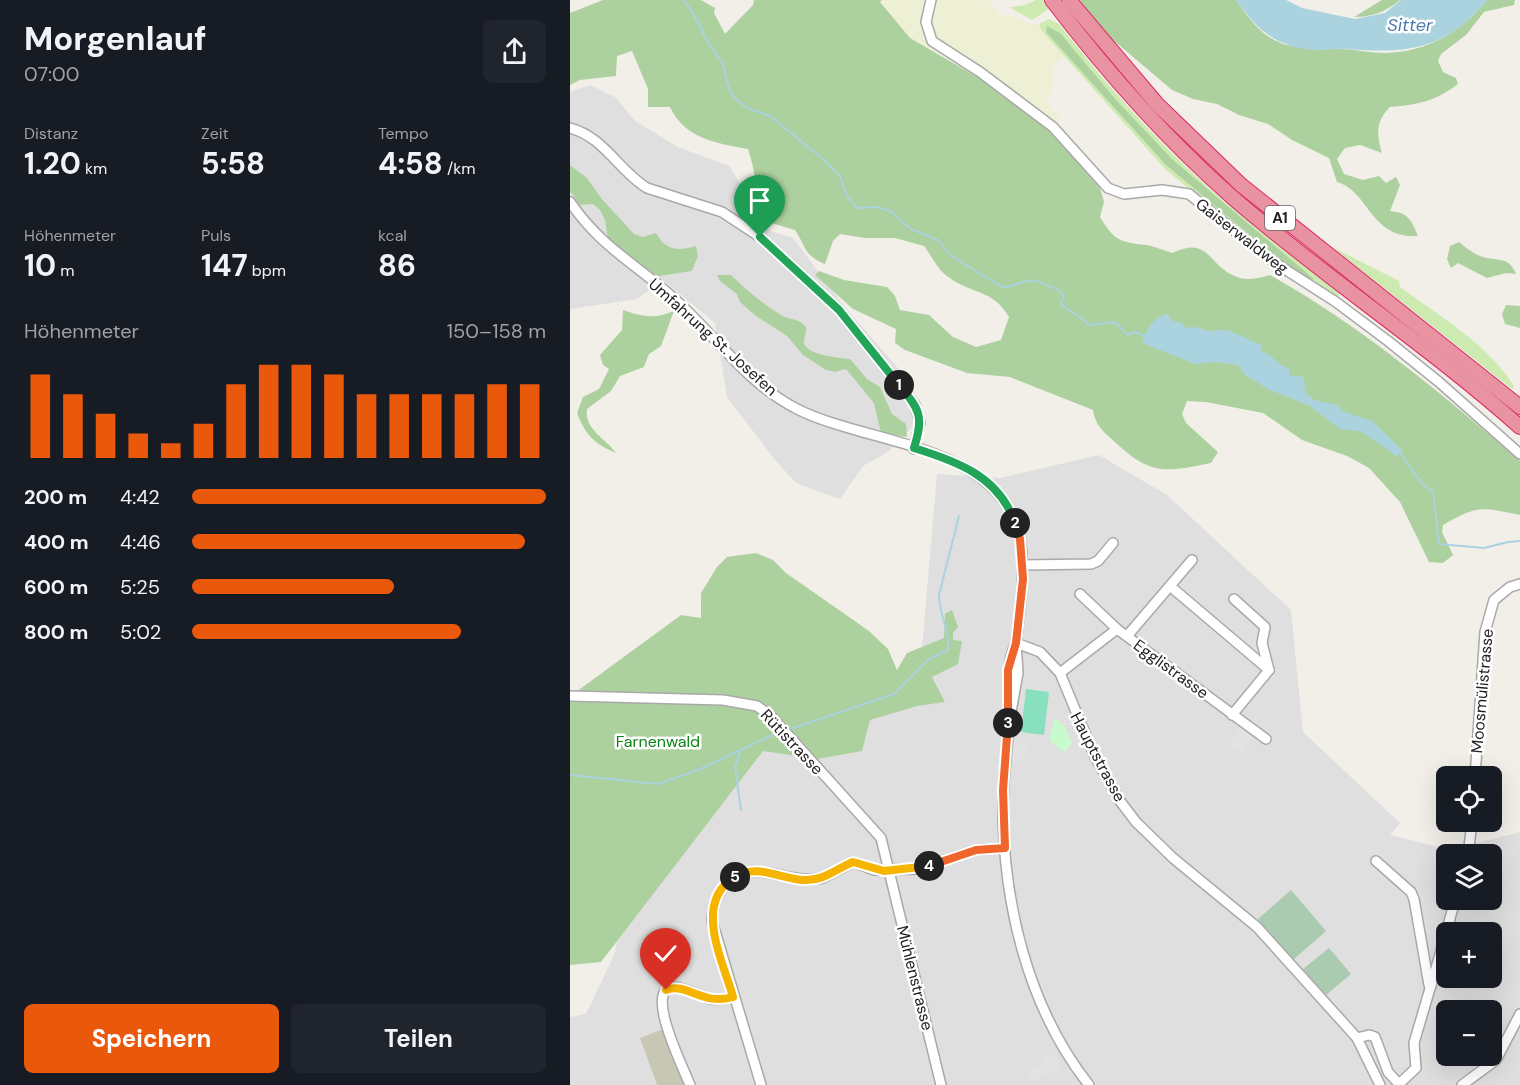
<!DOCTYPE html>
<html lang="de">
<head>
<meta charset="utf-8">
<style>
	:root { --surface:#171b24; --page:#20242c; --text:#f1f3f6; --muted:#9ea1a6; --accent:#ea580c }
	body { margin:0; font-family:"DM Sans",sans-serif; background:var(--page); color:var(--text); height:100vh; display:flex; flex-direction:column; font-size:22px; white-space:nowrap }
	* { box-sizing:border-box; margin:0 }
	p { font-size:20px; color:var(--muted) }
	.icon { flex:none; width:33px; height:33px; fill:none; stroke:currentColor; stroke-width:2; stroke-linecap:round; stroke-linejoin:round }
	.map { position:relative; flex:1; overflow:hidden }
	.drawer { display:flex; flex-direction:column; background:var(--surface); width:570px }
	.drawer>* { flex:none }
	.buttons { position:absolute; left:866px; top:766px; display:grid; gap:12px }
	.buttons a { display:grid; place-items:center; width:66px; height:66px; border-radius:9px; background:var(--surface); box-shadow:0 6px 24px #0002; font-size:30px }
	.pin { position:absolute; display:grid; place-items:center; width:51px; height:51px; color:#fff; margin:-62px -26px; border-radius:50% 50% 50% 0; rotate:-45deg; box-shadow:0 0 6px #0007 }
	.pin .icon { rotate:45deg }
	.km { position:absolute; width:30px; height:30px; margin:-15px; border-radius:50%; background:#222; color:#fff; font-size:16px; line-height:30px; text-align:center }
	.round { display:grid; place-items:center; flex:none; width:63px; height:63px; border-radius:9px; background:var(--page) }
	.overview { display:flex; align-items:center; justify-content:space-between; height:102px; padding:0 24px }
	h1 { font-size:33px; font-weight:700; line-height:45px }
	.figures { display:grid; grid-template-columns:repeat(3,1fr); gap:9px; height:102px; padding:6px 24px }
	.figures div { display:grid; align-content:center }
	.figures b { font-size:30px; font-weight:700 }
	.figures small { font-size:16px; font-weight:400 }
	.figures p { font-size:16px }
	.chart { height:168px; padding:12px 24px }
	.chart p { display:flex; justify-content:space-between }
	.chart svg { width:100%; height:108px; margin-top:6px; stroke:var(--accent); stroke-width:6 }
	.button { display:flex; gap:12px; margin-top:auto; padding:12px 24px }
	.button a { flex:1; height:69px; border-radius:9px; background:var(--accent); color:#fff; font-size:24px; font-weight:700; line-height:69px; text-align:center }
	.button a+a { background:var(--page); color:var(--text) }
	ul { padding:0 24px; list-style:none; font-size:20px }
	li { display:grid; grid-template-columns:96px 72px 1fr; align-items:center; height:45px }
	li i { height:15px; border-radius:8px; background:var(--accent) }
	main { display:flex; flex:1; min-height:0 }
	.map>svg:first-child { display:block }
	.residential { fill:#e0dfdf; fill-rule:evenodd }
	.construction { fill:#c7c7b4 }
	.farmland { fill:#eef0d5 }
	.grass { fill:#cdebb0 }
	.forest { fill:#add19e }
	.cemetery { fill:#aacbaf }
	.park { fill:#c8facc }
	.pitch { fill:#88e0be }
	.parking { fill:#e2e2e2 }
	.water { fill:#aad3df }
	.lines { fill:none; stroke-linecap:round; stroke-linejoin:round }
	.stream { stroke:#aad3df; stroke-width:2 }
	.minor-casing { stroke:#a9a9a9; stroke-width:12 }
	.highway-casing { stroke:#dc2a67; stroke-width:16 }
	.minor { stroke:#fff; stroke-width:9 }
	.highway { stroke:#e892a2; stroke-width:14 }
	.split-1-casing { stroke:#fff; stroke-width:12 }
	.split-2-casing { stroke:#fff; stroke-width:12 }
	.split-3-casing { stroke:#fff; stroke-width:12 }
	.split-4-casing { stroke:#fff; stroke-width:12 }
	.split-5-casing { stroke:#fff; stroke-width:12 }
	.split-6-casing { stroke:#fff; stroke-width:12 }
	.split-1 { stroke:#22a559; stroke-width:8 }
	.split-2 { stroke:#22a559; stroke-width:8 }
	.split-3 { stroke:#f0652b; stroke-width:8 }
	.split-4 { stroke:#f0652b; stroke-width:8 }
	.split-5 { stroke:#f5b400; stroke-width:8 }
	.split-6 { stroke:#f5b400; stroke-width:8 }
	.labels { text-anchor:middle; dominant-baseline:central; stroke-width:5; stroke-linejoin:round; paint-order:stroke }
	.shield { fill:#fff; stroke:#646464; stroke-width:1.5 }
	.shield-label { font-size:15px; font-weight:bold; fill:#222 }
	.street-label { font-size:16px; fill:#222; stroke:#fff }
	.park-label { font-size:16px; fill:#0c8416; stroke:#fff }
	.water-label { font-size:18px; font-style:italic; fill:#4a7aab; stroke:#fff }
</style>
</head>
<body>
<main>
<section class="drawer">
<div class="overview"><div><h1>Morgenlauf</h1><p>07:00</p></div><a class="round"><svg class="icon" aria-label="share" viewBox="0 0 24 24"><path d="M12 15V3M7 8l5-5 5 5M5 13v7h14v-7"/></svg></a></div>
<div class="figures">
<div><p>Distanz</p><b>1.20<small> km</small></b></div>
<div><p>Zeit</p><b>5:58</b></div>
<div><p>Tempo</p><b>4:58<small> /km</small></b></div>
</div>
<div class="figures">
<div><p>Höhenmeter</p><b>10<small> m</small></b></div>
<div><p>Puls</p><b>147<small> bpm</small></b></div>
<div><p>kcal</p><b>86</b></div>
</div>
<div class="chart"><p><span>Höhenmeter</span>150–158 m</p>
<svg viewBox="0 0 160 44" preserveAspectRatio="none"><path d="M5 44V10M15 44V18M25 44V26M35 44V34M45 44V38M55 44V30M65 44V14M75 44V6M85 44V6M95 44V10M105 44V18M115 44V18M125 44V18M135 44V18M145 44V14M155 44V14"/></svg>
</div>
<ul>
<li><b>200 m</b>4:42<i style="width:100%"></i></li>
<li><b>400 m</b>4:46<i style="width:94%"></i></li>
<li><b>600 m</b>5:25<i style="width:57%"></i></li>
<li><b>800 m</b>5:02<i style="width:76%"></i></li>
</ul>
<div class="button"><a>Speichern</a><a>Teilen</a></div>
</section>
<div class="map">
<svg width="950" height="1085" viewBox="0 0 950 1085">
	<rect width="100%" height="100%" fill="#f2efe9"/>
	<g class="residential">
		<path d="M20,85L45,97L65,121L108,147L159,166L200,231L223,238L274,306L340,382L345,424L318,452L293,466L270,499L226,483L205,460L157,397L145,323L93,280L67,299L0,309V92Z"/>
		<path d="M529,455L597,495L721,610L733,732L830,823L820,835L896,854L899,845L950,832V1085H0V1017L16,1014L45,953L55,884L190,744L348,695L367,474L430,478ZM876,855H921V900H876ZM876,933H921V978H876ZM876,1011H921V1056H876Z"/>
	</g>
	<path class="construction" d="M96,1028L116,1085H87L70,1038Z"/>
	<g class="farmland">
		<path d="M312,0H359L354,12L369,56L340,38L310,1Z"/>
		<path d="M365,0H418L430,15L444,16L460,24H469L494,56L484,66L483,90L475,100L491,120L481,123L365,40L360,28L359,16Z"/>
	</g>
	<g class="grass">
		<path d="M466,0H476L482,7L462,20L439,7L455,5Z"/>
		<path d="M479,19L489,24C524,69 561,112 601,152C652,204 712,248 770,294L766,298L727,277L595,169L472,31L469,24Z"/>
		<path d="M762,247L829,281L830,287C869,316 918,344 944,386L942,389Z"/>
	</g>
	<g class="forest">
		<path d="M33,0H131L145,8L144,13L155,34L183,5L184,0H312L310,2L340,38L421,85L487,135L530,188L534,202L530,217C544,240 549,242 576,245C585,246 594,251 603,253C640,235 638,267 667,277C678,281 689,278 700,275C791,326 871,393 950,461V515C911,507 908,505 873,525L872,532L883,555L873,563L859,562L830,502L799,468L777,456L732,440L693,413L636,402L617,401L612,414L616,423L648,452L641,463C597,472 581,476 546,443C534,432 526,427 523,410L440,377L397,373L335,350L325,343L326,329L283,309L245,275L249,271L274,280L317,287L325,296L330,310L359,315L383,337L406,347L431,340L439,317C422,288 401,295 377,276C368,270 361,255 354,246L325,238H295L270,234L263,241L255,264C233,255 237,248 225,230L181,217C190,194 185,171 178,149C146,143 115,139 100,107H78V89L62,51L47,56L46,76L10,80L0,85V13Z"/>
		<path d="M510,0H666C700,51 717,48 774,49C788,50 801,53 815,53C858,52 890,32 917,0H945L944,5L914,12L896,35L871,54L868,61L873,72L886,78L888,84C866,101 847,105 820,107C806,121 806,134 812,153L790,145L775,148L767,159L774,174L793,180L809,176L816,183L826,177L830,185L820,211C838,213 841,219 848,236C800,239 800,192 767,182L759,158L722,140L698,124L669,115L647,104L623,99L602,90L536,34Z"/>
		<path d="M812,0H830C815,12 803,17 784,17Z"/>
		<path d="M477,26L490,33L546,100L603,160L745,280L727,274L596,165L476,32Z"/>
		<path d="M0,165L17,178L31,198L64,234L73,237L86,233C96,251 108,251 126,246L128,256L122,271L89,276L81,273L38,239L35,220L30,210L23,204L10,205L0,191Z"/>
		<path d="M889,242C895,247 902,253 910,256C926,262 939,255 946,274L936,273L917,278L888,263L881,268L877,259L880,246Z"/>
		<path d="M147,275H161C176,290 193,304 211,315C220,321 228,317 236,327C237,333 234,337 234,342C234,355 270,358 280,359L297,379L310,387L322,414L336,424L337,437L311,433L304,403L276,369L265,372L256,370L233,355L217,336L186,316L170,302L167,294L150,281Z"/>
		<path d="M936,305L950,306V328L935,324L932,314Z"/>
		<path d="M53,310C73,317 85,319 104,311L91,346L79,354L74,367L50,376L41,391L17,409C14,429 35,438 46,453C24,444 15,434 7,413L13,397L29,389L39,369L33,365L30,355L52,330Z"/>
		<path d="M186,553L203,560L216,573L299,631L318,649L327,670L337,653L374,638L375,614L382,610L388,627L383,633V640L392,641L388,664L362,677L375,702L347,706L300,720L292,751L247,759L193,751L31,962L0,965V692H6L111,615L131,618V593L147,567L157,557Z"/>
	</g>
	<g class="cemetery">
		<path d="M721,890L756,931L723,960L688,919Z"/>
		<path d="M759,948L781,974L756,995L733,969Z"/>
	</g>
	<path class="park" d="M485,718L495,727L502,743L496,751L490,750L479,740Z"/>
	<path class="pitch" d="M456,689L479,692L474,735L451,732Z"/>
	<g class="parking">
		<path d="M670,727L684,736L672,753L659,743Z"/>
		<path d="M446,741L458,749L448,764L440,759Z"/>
		<path d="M486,1053L492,1069L462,1081L458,1072L473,1063L472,1059Z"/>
	</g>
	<g class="water">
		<path d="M666,0H716L732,8L785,19L815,13L831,0H917C875,50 838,54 777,49C763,48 749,52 735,49C701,43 685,27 666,0Z"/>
		<path d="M597,314L602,321L610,322L617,328L626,327L642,332C657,324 674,340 692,345L691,351C703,354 707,366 719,368V375L734,377L735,392L744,400L767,405L772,411L802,421L833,451L826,456L797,435L789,431L770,429L740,406L700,390L675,375L668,365L646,362L625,364L572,343C578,329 581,319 597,314Z"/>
	</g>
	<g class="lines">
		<g class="stream">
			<path d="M114,0L127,20L137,41L152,62L160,91L166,99L177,108L200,116L253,159L270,176L277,196L287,208L307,207L320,211L341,229L368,240L380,255L432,287C453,287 454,273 479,286C486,289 490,289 494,296L491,304L520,325L545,322L558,335L565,332L575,336"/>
			<path d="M830,453L853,485L863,491L869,544L914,548L938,542L950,541"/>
			<path d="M220,729L324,694L359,659L378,650C380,628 369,616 369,595L389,516"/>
			<path d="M171,749L165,767L171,810"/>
			<path d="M0,775L88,784L128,770L209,732"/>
		</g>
		<g class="minor-casing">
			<g id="minor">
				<path d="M361,0L356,22L362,41L410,72L483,127L538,188L554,194L592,190L619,194L699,259L766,302L818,341L869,382L950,454"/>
				<path d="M0,128C33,136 50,172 77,188L152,212L190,237L269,310L345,405L350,423L344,449"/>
				<path d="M0,202C32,249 70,266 109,303C148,339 178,384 227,409C298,445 432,443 450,539C456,573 450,609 446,643C434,667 440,693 439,719C438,748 433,777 433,806C433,903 458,1008 519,1085"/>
				<path d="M453,565L521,564L528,561L543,543"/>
				<path d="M600,586L699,670"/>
				<path d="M510,594L547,629L696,739"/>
				<path d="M664,599L695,627L692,643L699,670"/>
				<path d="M557,636L622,560"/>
				<path d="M446,643L470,652L490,673L524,755L550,801L566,822L603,858L687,927L787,1038L810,1085"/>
				<path d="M490,673L547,629"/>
				<path d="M0,696L153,700L187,706L201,716L311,838L371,1085"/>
				<path d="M441,712L448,673L446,643"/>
				<path d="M662,715L699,670"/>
				<path d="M905,777L915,632L924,600L940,587L950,584"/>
				<path d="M898,855L902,822"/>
				<path d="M806,861L841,892L844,899L859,985L861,986"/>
				<path d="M876,933L885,900"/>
				<path d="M787,1038L799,1035L805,1037L818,1072L830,1085"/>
				<path d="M120,1085C115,1071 67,977 110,988C133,994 137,1004 163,997"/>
				<path d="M191,1085L142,921C143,905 146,894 157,883C182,858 214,882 243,879L253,878L283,862L304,870L348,869L406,850L435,848"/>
				<path d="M828,1085L846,1068L844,1043L876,934"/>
				<path d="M892,1085L926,1060L950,1014"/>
			</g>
		</g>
		<g class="highway-casing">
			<g id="highway">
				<path d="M482,0C536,71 595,138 662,197C755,278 858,345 950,427"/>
				<path d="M499,0L587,104L671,185L950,407"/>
			</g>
		</g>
		<use href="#minor" class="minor"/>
		<use href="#highway" class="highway"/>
	</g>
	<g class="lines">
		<g class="split-1-casing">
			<path id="split-1" d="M190,237L269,310L329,385"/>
		</g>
		<g class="split-2-casing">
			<path id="split-2" d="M329,385C350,410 354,416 344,448C386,461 429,476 445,523"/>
		</g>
		<g class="split-3-casing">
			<path id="split-3" d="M438,723V670L446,643L453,579L450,539L445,523"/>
		</g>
		<g class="split-4-casing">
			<path id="split-4" d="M359,866L406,850L435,848L433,790L438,723"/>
		</g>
		<g class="split-5-casing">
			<path id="split-5" d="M165,877C188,863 210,879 234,880C254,881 266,869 283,862L314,871L359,866"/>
		</g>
		<g class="split-6-casing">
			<path id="split-6" d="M96,990C118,982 130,1006 163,997C153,961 122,902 165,877"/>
		</g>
		<use href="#split-1" class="split-1"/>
		<use href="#split-2" class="split-2"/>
		<use href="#split-3" class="split-3"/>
		<use href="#split-4" class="split-4"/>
		<use href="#split-5" class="split-5"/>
		<use href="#split-6" class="split-6"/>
	</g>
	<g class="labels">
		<rect class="shield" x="695" y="206" width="30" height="24" rx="4.5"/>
		<g class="shield-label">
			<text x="710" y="218">A1</text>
		</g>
		<g class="street-label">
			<text transform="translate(672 236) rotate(38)">Gaiserwaldweg</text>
			<text transform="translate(143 337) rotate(42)">Umfahrung St. Josefen</text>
			<text transform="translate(601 669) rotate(36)">Egglistrasse</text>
			<text transform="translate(912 691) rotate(-85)">Moosmülistrasse</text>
			<text transform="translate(222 742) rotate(47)">Rütistrasse</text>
			<text transform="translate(528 757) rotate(62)">Hauptstrasse</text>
			<text transform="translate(345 978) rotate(76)">Mühlenstrasse</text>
		</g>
		<g class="park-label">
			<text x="88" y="741">Farnenwald</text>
		</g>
		<g class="water-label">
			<text x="840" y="25">Sitter</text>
		</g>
	</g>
</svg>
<div class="buttons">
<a><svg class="icon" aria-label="locate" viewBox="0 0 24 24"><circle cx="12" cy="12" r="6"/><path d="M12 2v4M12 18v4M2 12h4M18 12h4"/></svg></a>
<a><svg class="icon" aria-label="layers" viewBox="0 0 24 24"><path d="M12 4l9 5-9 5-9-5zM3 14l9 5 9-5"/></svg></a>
<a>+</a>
<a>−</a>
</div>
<div class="pin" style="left:190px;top:237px;background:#1e9e55"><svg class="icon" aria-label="arrive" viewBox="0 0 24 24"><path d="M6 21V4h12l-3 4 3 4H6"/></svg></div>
<div class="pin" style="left:96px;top:990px;background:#d93025"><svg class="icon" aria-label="check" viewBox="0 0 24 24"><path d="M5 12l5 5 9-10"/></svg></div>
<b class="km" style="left:329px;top:385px">1</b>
<b class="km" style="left:445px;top:523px">2</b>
<b class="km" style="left:438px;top:723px">3</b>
<b class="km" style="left:359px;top:866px">4</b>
<b class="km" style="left:165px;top:877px">5</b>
</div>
</main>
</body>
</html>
